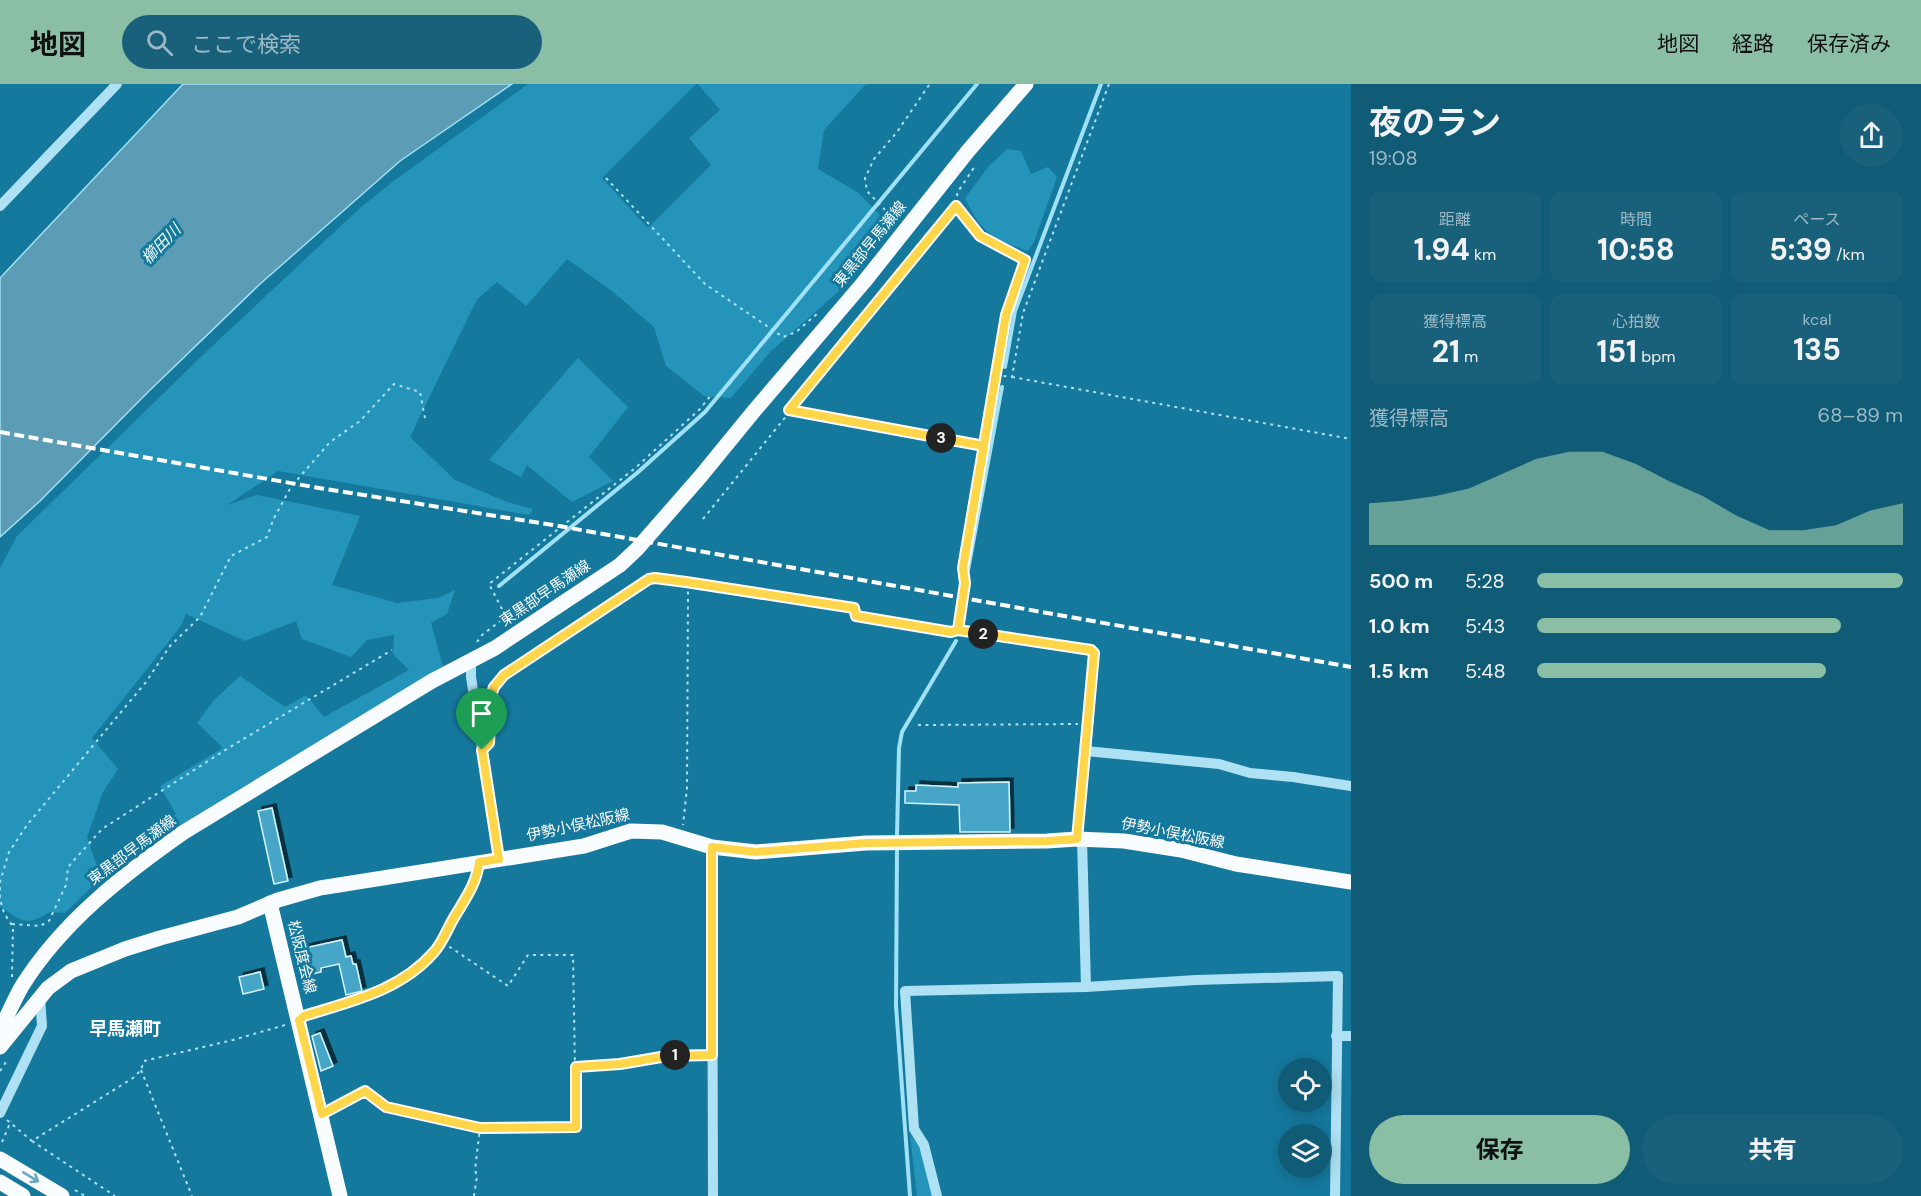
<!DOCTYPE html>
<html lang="ja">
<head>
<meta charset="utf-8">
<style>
	:root { --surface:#105b76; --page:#19617b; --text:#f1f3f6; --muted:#9cb9c5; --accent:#8abfa5 }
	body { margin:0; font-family:"DM Sans","Noto Sans JP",sans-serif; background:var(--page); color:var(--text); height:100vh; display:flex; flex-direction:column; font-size:22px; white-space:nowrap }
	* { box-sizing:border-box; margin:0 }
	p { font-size:20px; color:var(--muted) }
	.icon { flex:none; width:33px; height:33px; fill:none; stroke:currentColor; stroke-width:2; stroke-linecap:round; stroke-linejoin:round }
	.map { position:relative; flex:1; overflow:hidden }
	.panel { display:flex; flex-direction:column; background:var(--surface); width:570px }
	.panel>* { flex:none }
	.fabs { position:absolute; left:1278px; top:974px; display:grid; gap:12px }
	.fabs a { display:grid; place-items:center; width:54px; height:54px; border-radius:50%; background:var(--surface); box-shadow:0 3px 15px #0003; font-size:30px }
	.pin { position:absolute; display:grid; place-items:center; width:51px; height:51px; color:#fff; margin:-62px -26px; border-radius:50% 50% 50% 0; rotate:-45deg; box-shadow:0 0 6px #0007 }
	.pin .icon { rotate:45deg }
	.km { position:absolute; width:30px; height:30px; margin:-15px; border-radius:50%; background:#222; color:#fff; font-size:16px; line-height:30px; text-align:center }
	.round { display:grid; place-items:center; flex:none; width:63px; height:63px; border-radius:32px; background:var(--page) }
	.headline { display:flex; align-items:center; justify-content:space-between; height:102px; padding:0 18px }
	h1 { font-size:33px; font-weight:700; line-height:45px }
	.figures { display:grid; grid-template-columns:repeat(3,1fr); gap:9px; height:102px; padding:6px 18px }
	.figures div { display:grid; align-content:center; border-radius:12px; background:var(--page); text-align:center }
	.figures b { font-size:30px; font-weight:700 }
	.figures small { font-size:16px; font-weight:400 }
	.figures p { font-size:16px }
	.chart { height:168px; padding:12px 18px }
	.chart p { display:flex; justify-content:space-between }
	.chart svg { width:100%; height:108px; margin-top:6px; fill:var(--accent); opacity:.7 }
	.button { display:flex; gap:12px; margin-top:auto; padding:12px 18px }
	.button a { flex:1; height:69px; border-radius:36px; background:var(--accent); color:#111; font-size:24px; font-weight:700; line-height:69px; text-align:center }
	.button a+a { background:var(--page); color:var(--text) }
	ul { padding:0 18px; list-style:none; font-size:20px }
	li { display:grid; grid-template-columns:96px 72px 1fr; align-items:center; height:45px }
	li i { height:15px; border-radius:8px; background:var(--accent) }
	header { display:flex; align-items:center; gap:36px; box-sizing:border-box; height:84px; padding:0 30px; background:var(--accent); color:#111 }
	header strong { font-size:28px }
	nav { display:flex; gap:33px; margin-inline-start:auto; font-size:21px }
	.search { width:420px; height:54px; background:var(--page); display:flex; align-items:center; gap:15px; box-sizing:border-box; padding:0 21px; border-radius:33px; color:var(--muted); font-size:22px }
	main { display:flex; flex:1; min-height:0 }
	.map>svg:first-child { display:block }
	.green { fill:#2494bb }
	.water { fill:#5c9cb4; stroke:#9fe1f6; stroke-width:1.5 }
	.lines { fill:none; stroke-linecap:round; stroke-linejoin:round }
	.stream { stroke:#9fe1f6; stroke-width:4 }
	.building { fill:#46a6c8; stroke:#d5f3fd; stroke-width:1.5; filter:url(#shadow) }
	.path { stroke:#ade1f3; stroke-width:2; stroke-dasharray:3 4.5; stroke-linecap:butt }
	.minor { stroke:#ade1f3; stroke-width:10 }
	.major { stroke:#f9fdff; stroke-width:15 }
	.rail { stroke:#fff; stroke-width:4; stroke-dasharray:10 4.5; stroke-linecap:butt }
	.oneway { stroke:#65a7c0 }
	.route-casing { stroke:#fff; stroke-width:12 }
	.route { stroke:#ffd54a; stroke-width:8 }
	.labels { text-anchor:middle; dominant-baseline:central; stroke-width:6; stroke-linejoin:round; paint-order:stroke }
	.street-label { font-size:15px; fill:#fff; stroke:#15799e }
	.water-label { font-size:16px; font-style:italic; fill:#eaf8fe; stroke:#15799e }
	.quarter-label { font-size:18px; font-weight:bold; fill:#fff; stroke:#15799e }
</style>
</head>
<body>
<header>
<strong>地図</strong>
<div class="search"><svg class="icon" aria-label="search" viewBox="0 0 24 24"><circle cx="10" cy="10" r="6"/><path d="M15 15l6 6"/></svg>ここで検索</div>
<nav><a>地図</a><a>経路</a><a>保存済み</a></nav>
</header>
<main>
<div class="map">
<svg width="1351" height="1112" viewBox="0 0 1351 1112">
	<defs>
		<filter id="shadow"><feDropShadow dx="4" dy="-4" stdDeviation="0" flood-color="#0009"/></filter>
	</defs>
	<rect width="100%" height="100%" fill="#15799e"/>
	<g class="green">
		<path d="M528,0H696L602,94L648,144L711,81L689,54L720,26L698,0H866L824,46L818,85L857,108L881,132L847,200L770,268L731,314L704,312L666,282L654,243L612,207L567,175L526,222L497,198L477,215L410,353L455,396L507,418L533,425L529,431L278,387L227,421L257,411L360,432L332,501L397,519L438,514L455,506L447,530L431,539L443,582L172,746L159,742L176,730L160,702L223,664L197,639L214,616L240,592L285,623L306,611L324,633L409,586L393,570L394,551L367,556L351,573L302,555L296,537L245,557L186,530L181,542L92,654L118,685L103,708L87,753L101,794L65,829L50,828C27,843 20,837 0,822V484L17,452L207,267L360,124L391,99Z"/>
		<path d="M1007,65L1021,67L1031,90L1048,83L1057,93L1034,158L1028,167C992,155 981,148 965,114L989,82Z"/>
		<path d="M578,274L628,323L589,373L613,397L572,418L527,381L521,393L489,376Z"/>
		<path d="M910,1051L920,1063L933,1112H917Z"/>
	</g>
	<path class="water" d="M183,0H512L400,77L260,200L148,308L40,417L0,453V194Z"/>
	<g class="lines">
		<g class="stream">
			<path d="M1005,283L1015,227L1101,0"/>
			<path d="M968,486L1002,303"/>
			<path d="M499,502L637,389L705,328L977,0"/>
			<path d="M897,752L899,664L902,648L956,557"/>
			<path d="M897,764L896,922L910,1112"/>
		</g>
	</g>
	<g class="building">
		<path d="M1009,698L1010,748H960L959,721L905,719V707H916V701L958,703V699Z"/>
		<path d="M272,724L288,797L274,800L258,727Z"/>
		<path d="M342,856L346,873L351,872L353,880H356L362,907L346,911L339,880L321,884V888L312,890L311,886L304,888L300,865Z"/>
		<path d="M260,888L264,905L243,910L239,893Z"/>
		<path d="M320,949L333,982L321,987L312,952Z"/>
	</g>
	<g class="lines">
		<g class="path">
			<path d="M606,94L705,200L783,253L796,248L818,229"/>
			<path d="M876,160L887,141V128L867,107L865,94L874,75L897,48L929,1"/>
			<path d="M996,291L1012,293L1023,229L1109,0"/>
			<path d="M1012,293L1351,355"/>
			<path d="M789,326L984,362"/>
			<path d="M703,435L956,122"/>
			<path d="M686,498L854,523L856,532L947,547"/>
			<path d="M960,534L965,499L963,484L1007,231L1025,176L980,152L956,122L958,118L957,109L975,82"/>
			<path d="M477,558L482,551L503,535L502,525L489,500L634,385L699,326L712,310"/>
			<path d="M490,636C491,614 489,608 504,591L649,495L655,493L686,498L688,509L687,704L683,741"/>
			<path d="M918,641L1078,640"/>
			<path d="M12,840L40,842L49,837L66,801L68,783L102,745L230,663L392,566"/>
			<path d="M12,893L13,843L4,829L0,815V798L9,768L27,741L146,598L170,562L200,533L231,472L267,453L274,434L291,403L330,358L360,337L394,300L420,308L425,334"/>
			<path d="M310,931L375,910L405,894L435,866L477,793"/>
			<path d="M576,983C618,980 659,972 701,971"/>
			<path d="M141,986L192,1112"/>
			<path d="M0,987L8,975"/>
			<path d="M332,1024L365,1007L386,1023L480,1044L576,1043L573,871H528L508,902L441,857"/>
			<path d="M7,1036L32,1057L133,994L141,986L144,977L233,956L285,941"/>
			<path d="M32,1057L115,1112"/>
			<path d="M2,1058L11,1037"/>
			<path d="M75,1106L85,1112"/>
			<path d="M474,1112L477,1092L475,1086L480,1044"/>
		</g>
		<g class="minor">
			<path d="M0,122L117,0"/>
			<path d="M958,546L1091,566L1094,569L1086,667"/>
			<path d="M471,577V593L499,775"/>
			<path d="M1077,755L1086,667L1219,680L1250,689L1293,693L1351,702"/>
			<path d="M1082,755L1086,903"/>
			<path d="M712,763L713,1112"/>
			<path d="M1336,952H1351"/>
			<path d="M0,1029L42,942L40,913"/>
			<path d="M937,1112L924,1061L914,1045L905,907L1086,903L1196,896L1338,892L1335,1112"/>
		</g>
		<g class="major">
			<path d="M270,819L340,1112"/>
			<path d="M0,947C7,932 14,916 22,902C62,838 124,790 184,748L432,597L495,564L620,481L637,465L700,393L754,327L864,198L968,67L1026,0"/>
			<path d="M0,963L48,904L71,887L125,865L160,854L238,833L278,816L320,804L584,762L631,747L662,748L712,763L756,768L866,759L1047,757L1077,755L1124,757L1181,766L1236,780L1351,798"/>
			<path d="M0,1075L62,1112"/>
			<path d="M0,1098L23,1112"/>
		</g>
		<path class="rail" d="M0,348L319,404L553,441L1351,583"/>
	</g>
	<defs><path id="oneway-shaft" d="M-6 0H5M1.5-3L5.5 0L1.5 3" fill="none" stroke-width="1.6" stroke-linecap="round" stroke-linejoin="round" transform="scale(1.5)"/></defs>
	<use class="oneway" href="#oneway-shaft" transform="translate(31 1093) rotate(31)"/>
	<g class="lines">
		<g class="route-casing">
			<path id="route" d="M482,666L499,775L479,778C477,799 465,815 455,832C448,843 443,858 434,868C400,907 351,917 304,932L299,936L322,1030L365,1007L386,1023L480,1044L576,1043V983L620,980L667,972L712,971V763L756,768L866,759L1047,757L1077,755L1094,569L1091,566L958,546L965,499L963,484L1006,231L1025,176L980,152L956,122L789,326L984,362L963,484L965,499L958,546L951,548L856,532L854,524L686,498L655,494L649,495L504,591L494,603L492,609L489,659L482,666"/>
		</g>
		<use href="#route" class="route"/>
	</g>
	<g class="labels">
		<g class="street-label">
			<text transform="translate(870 160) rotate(-51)">東黒部早馬瀬線</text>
			<text transform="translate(545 509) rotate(-34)">東黒部早馬瀬線</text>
			<text transform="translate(578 741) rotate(-12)">伊勢小俣松阪線</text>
			<text transform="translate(1173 749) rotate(11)">伊勢小俣松阪線</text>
			<text transform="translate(132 766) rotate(-37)">東黒部早馬瀬線</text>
			<text transform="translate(302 873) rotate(76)">松阪度会線</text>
		</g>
		<g class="water-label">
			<text transform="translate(161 160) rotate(-46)">櫛田川</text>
		</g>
		<g class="quarter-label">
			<text x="125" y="945">早馬瀬町</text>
		</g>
	</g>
</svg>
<div class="fabs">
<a><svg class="icon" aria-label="locate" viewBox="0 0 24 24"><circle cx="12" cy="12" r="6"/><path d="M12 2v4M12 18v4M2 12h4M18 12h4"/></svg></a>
<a><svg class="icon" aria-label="layers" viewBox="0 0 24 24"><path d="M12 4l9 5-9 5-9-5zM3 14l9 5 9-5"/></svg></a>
</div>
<div class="pin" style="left:482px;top:666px;background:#1e9e55"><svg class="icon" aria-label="arrive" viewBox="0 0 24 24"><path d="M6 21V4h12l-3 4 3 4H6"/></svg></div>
<b class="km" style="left:675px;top:971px">1</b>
<b class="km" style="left:983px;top:550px">2</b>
<b class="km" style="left:941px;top:354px">3</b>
</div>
<section class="panel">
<div class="headline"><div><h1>夜のラン</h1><p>19:08</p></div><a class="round"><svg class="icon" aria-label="share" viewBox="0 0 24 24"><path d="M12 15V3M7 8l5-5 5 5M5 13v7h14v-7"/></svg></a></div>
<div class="figures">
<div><p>距離</p><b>1.94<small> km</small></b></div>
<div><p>時間</p><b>10:58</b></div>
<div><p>ペース</p><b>5:39<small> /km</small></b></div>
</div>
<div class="figures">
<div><p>獲得標高</p><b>21<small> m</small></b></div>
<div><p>心拍数</p><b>151<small> bpm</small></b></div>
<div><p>kcal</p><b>135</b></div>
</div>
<div class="chart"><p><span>獲得標高</span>68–89 m</p>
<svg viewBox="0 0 160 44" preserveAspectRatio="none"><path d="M0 44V27L10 26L20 24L30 21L40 15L50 9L60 6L70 6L80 11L90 18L100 24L110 32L120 38L130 38L140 36L150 30L160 27V44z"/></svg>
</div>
<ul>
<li><b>500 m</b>5:28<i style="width:100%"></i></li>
<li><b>1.0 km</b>5:43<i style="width:83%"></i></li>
<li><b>1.5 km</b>5:48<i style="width:79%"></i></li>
</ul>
<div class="button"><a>保存</a><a>共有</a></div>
</section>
</main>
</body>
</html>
